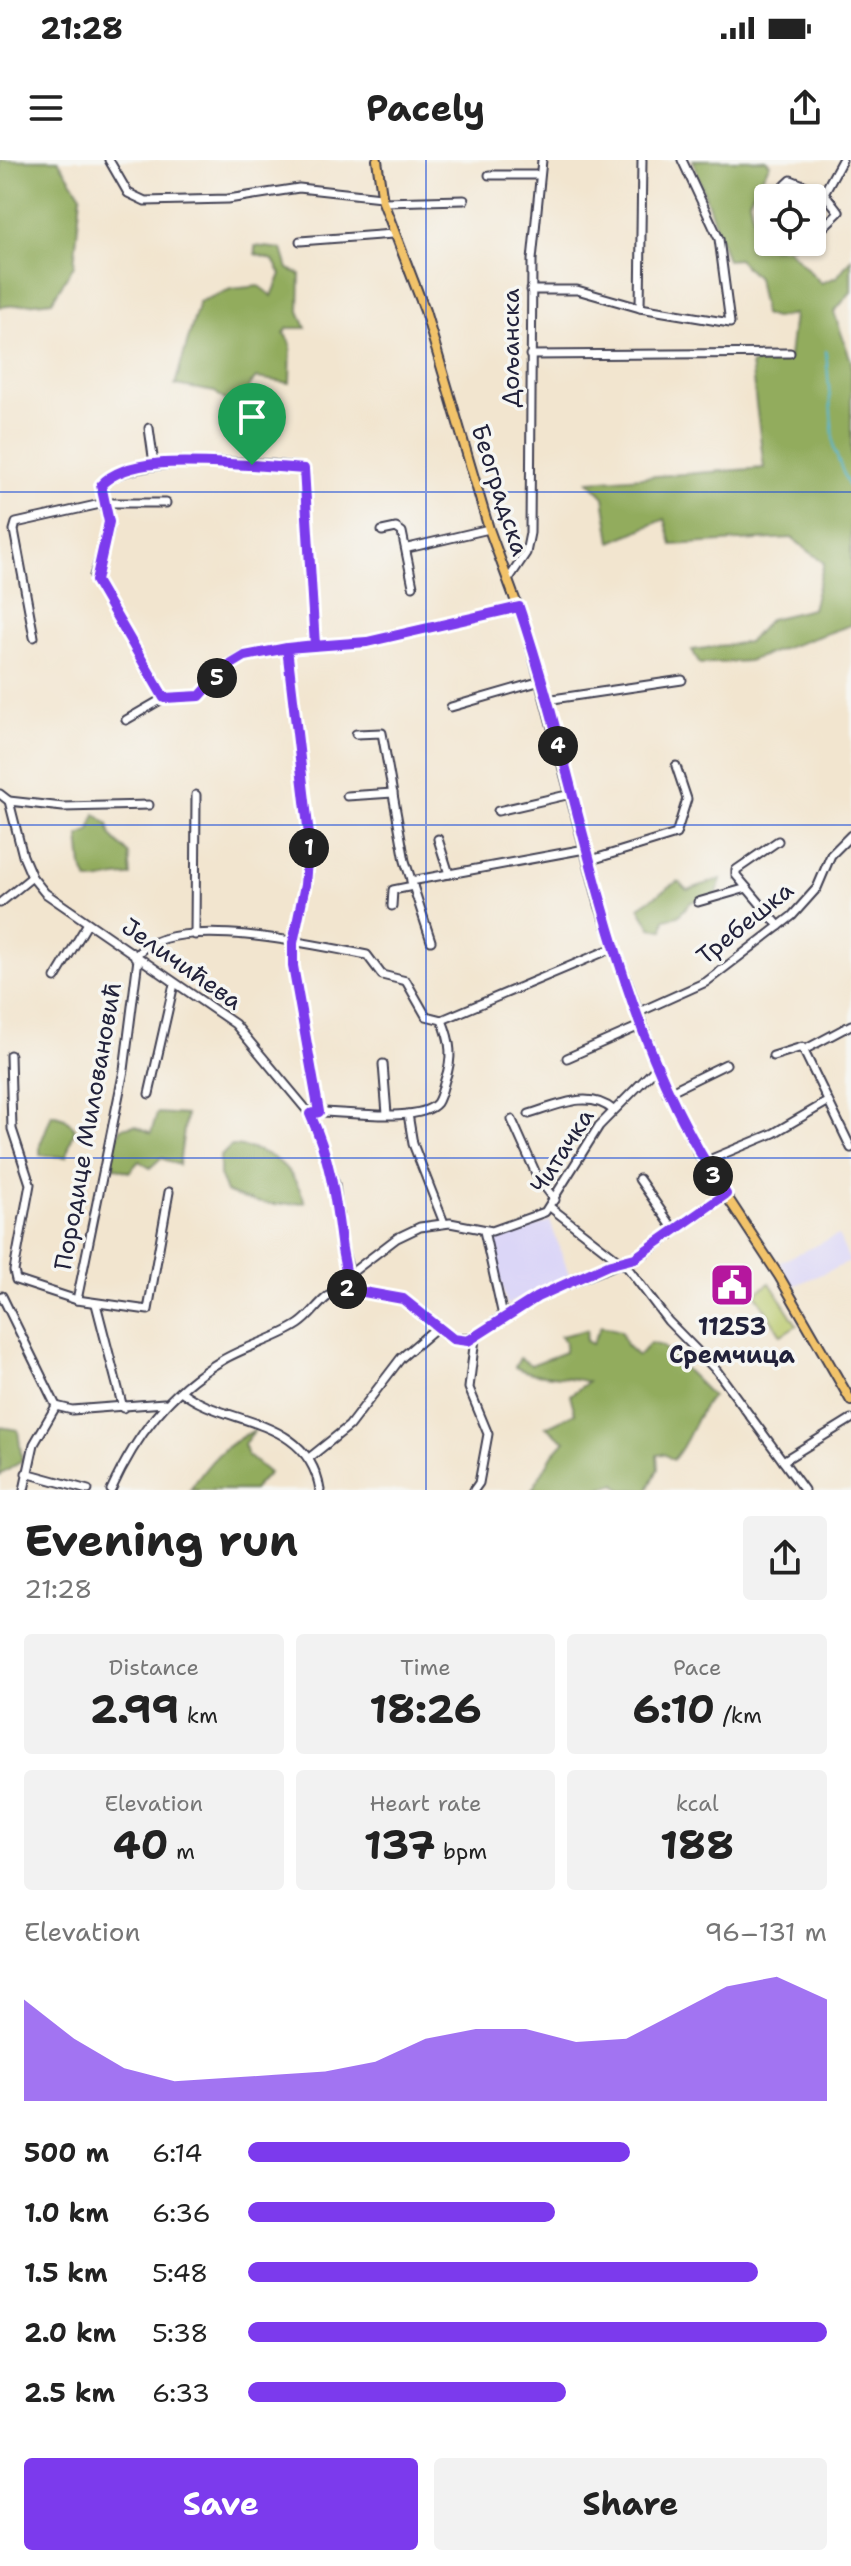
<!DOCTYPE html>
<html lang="en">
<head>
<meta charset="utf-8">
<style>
	:root { --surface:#fff; --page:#f2f2f2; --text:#222; --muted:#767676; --accent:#7c3aed }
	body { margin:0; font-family:"Shantell Sans",sans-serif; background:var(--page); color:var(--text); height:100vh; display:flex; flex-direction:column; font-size:30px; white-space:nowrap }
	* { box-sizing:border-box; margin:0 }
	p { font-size:26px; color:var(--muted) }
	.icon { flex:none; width:44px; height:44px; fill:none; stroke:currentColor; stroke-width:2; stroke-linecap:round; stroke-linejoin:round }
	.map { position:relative; height:1330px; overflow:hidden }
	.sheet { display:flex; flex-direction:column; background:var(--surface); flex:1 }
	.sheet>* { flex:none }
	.buttons { position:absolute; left:754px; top:24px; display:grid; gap:16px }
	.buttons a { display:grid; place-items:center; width:72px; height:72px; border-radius:8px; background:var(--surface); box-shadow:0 2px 6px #0004; font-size:40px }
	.pin { position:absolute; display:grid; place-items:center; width:68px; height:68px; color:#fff; margin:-82px -34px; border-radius:50% 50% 50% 0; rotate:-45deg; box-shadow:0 0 8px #0007 }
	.pin .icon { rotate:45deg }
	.km { position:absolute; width:40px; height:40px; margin:-20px; border-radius:50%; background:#222; color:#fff; font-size:22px; line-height:40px; text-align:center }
	.round { display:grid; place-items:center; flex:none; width:84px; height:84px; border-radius:8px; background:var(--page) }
	.summary { display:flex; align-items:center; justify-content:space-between; height:136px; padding:0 24px }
	h1 { font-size:44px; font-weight:700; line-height:60px }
	.stats { display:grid; grid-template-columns:repeat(3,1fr); gap:12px; height:136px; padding:8px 24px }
	.stats div { display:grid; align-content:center; border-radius:8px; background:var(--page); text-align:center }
	.stats b { font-size:40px; font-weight:700 }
	.stats small { font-size:22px; font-weight:400 }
	.stats p { font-size:22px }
	.chart { height:224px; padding:16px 24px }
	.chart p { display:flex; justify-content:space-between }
	.chart svg { width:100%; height:144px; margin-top:8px; fill:var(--accent); opacity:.7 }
	.cta { display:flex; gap:16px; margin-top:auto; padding:16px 24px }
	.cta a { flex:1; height:92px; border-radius:8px; background:var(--accent); color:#fff; font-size:32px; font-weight:700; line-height:92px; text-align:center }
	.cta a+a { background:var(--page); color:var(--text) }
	ul { padding:0 24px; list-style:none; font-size:26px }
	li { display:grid; grid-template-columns:128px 96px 1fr; align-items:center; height:60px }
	li i { height:20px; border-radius:10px; background:var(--accent) }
	.status { display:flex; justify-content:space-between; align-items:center; height:56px; padding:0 40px; background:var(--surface); direction:ltr }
	.status svg { height:22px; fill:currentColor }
	header { display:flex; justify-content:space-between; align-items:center; height:104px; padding:0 24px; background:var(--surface); font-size:36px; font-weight:700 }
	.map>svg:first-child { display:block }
	.built { fill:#dbd6f7 }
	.green { fill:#b8c769; stroke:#6d7452; stroke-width:2 }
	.forest { fill:#92ac5d; stroke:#5a674c; stroke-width:2 }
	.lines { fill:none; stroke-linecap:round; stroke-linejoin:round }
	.stream { stroke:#54b7d2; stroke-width:2 }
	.minor-casing { stroke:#413f51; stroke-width:11 }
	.major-casing { stroke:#413f51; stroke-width:12 }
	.minor { stroke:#fff; stroke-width:7 }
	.major { stroke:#f2c36a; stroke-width:8 }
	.route-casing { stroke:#fff; stroke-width:16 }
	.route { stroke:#7c3aed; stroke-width:10 }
	.grid { fill:none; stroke:#1d4ed8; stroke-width:2; stroke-opacity:0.55 }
	.labels { text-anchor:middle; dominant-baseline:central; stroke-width:7; stroke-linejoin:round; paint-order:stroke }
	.street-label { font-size:24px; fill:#22223b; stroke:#f6f6f2 }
	.poi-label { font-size:24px; font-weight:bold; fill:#22223b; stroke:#f6f6f2 }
</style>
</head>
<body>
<div class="status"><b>21:28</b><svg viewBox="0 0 49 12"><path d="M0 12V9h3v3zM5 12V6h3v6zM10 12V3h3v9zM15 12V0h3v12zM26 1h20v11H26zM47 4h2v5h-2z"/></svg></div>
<header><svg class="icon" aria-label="menu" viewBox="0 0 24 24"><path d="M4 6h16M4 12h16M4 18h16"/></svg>Pacely<svg class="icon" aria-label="share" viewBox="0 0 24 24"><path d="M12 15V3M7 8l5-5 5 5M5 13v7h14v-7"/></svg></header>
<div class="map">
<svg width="851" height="1330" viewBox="0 0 851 1330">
	<rect width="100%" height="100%" fill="#f6f6f2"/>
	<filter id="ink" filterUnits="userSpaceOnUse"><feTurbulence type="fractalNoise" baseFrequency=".0125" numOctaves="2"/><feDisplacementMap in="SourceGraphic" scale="16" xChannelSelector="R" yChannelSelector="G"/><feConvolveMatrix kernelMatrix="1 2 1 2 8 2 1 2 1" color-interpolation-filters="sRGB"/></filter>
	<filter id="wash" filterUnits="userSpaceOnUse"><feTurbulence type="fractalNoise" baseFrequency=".006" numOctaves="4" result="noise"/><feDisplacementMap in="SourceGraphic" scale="32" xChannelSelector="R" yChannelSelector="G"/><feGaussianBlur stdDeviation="1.8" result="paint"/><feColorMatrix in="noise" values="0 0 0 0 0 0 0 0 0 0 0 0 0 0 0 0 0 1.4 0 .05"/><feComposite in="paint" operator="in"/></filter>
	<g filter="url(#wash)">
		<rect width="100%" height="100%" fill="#f2e5cf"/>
		<g class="built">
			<path d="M550,1061L570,1117L507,1145L489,1083Z"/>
			<path d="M838,1075L850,1102L793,1126L780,1102Z"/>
		</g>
		<path class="green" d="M770,1123L797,1165L781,1175L757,1136V1132Z"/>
		<g class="forest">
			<path d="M0,0H58L81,35L74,105L52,141L0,147Z"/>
			<path d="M693,0H766L770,4L749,40L754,62L771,88H787L821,123L837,117L851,99V132L834,152L851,201V465L748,501L700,504L692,490L748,482L770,459L812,449L824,403L792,378L672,385L665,359L611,382L604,337L588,321L764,308L751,204L789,197L794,154L775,158L764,155L757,118L738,99L727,100Z"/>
			<path d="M255,86L282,89L288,109L300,114L299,151L306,168H288L284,173L291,184L290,223L256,218L249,226L255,245L279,260L276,266L237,250L215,232L175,225L199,142L231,129L259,126L272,136L281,114L273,100L255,94Z"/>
			<path d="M95,654L108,664L111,676L129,694L131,716C112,715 105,722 88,721L82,707L79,676L90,671Z"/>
			<path d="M721,719L717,734L691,742L678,756L665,759L663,770L651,768L639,747L678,721L687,730Z"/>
			<path d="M157,953L186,955L179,1005L161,998L150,1008L139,1001L129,1012L114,1007L111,993L121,968L135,965L151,973Z"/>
			<path d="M52,954L65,958L75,968L66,997L40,995V985Z"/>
			<path d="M231,986C271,988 292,1006 305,1042C275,1047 254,1044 226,1032L220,1016V997Z"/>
			<path d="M601,1166L621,1171L626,1185L638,1196L650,1183L662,1186L712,1236C694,1255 691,1280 673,1300L664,1294L657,1295L658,1309L648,1330H621L616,1324L596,1330H532L553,1294L565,1281L546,1267L575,1253L570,1235L588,1222C564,1214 538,1219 515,1207L520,1198L531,1205L565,1192V1181L560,1176L587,1170L586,1181L592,1184Z"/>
			<path d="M0,1267L18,1270L22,1301L0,1315Z"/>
			<path d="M255,1270L244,1284L247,1295L269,1313L253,1330H190C209,1302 223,1285 255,1270Z"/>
		</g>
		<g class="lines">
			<path class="stream" d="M826,191L834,289L851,333"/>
		</g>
	</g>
	<g filter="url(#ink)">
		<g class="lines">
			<g class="minor-casing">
				<g id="minor">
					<path d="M109,0L128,33L145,41L228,39L299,28L381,37"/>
					<path d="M489,15H539"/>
					<path d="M772,38L791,20L824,33"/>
					<path d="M383,42L464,40"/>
					<path d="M759,51L768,42"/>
					<path d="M812,78L839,52L824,33L842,0"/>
					<path d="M300,81L393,74"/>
					<path d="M798,91L807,82"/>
					<path d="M531,130H577L640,148L730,163L719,79L682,0"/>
					<path d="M640,148L642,0"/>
					<path d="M530,195L790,193"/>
					<path d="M149,268L154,304"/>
					<path d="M382,371L396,368L402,372L413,426"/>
					<path d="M408,388L489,369"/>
					<path d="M508,420L526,393L530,373L532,100L542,0"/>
					<path d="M34,477L14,370L16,363L105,343H166"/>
					<path d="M287,488L309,675L305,725L293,783V806L319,952"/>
					<path d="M164,538L94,416L109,370L101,325C127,296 267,299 304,309L315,485"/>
					<path d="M546,540L682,520"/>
					<path d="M451,547L541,521"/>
					<path d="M126,560L164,538L200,536L225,508L245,496L287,488L367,482L519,447"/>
					<path d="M356,574L382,573L405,701L431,781"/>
					<path d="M0,634L9,641L23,696L32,717L45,733L235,864L310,954L335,1024L341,1082L350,1114"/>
					<path d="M347,636L393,633"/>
					<path d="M9,641L63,647L149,645"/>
					<path d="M498,651L571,634"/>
					<path d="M438,679L449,714"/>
					<path d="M778,681L736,710V715L779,766"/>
					<path d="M588,701L676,674L687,639L676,606"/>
					<path d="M411,721L585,689"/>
					<path d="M698,742L747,728"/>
					<path d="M0,743L32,717"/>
					<path d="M392,746L393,730L413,726"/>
					<path d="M195,775L196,635"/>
					<path d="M135,797C166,752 305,783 352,792L367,795L382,815L406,821L426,856L442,860L613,788"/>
					<path d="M55,818L88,763"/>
					<path d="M637,853L706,822L792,756L817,728L831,695L851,675"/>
					<path d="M804,890L851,865"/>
					<path d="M10,895L12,969L30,1024L14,1111L16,1120L77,1140L148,1150L169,1032"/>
					<path d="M773,896L802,887L851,988"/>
					<path d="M567,898L642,865"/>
					<path d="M383,904L387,954"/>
					<path d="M667,933L726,904"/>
					<path d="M149,934L174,824"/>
					<path d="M316,952C342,951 420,964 437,943C441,937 443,927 445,920C453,898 451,882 442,860"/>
					<path d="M408,954L413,984L444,1063"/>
					<path d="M529,954C556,946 589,929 613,950"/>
					<path d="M512,960L538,1018L555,1040"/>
					<path d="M704,1002L774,973L827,942"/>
					<path d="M639,1019L675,1071"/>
					<path d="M550,1047L627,1107L668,1161L717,1211L783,1301L851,1259"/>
					<path d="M484,1071L503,1156"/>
					<path d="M347,1129L403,1139L453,1179L475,1178"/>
					<path d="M2,1136L56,1246"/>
					<path d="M77,1140L124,910L138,799"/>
					<path d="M96,1144L123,1248"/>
					<path d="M181,1231C223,1266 308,1255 320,1330"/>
					<path d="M56,1246L72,1250L164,1243"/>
					<path d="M309,1298L349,1266L401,1198L436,1168"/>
					<path d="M783,1301L804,1330"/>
					<path d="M26,1313L88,1330"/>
					<path d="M24,1330L34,1284L56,1246"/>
					<path d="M111,1330C136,1276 168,1232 221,1201C245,1186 275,1180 299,1164C317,1152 322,1132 347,1129L350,1114L397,1078L420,1067L450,1063L492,1071L545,1052L599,966L657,907"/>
					<path d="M474,1330L479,1323L488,1274L469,1228L475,1178L503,1156L537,1137L645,1093L726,1034"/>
				</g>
			</g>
			<g class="major-casing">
				<path id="major" d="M377,0L383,42L425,151L489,369L527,472L600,746L657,907L699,994L779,1116L851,1241"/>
			</g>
			<use href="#minor" class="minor"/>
			<use href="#major" class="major"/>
		</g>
	</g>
	<g class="lines" filter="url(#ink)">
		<g class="route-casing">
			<path id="route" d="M252,305L304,309L315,485L287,488L309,675L305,725L293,783V806L319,952L310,954C330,998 335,1035 341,1082C343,1100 348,1112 347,1129L403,1139L453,1179L468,1181L537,1137L608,1105L635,1098L726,1034C607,858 586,644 519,447L367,482L287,488L245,496L225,508L200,536L164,538L96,421L109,362L101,325C130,293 212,304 252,305"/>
		</g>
		<use href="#route" class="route"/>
	</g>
	<path class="grid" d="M426,0V1330M0,332H851M0,665H851M0,998H851"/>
	<defs>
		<g id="civic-square" transform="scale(2.3)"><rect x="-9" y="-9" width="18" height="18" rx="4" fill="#b5179e" stroke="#f6f6f2"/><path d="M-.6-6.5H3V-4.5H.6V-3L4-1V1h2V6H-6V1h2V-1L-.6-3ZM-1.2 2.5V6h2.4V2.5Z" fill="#fff"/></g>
	</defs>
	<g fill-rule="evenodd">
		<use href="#civic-square" x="732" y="1125"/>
	</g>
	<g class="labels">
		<g class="street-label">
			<text transform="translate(511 188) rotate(-90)">Дољанска</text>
			<text transform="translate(500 330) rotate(72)">Београдска</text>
			<text transform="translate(745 763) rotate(-39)">Требешка</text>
			<text transform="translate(182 804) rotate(35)">Јеличићева</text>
			<text transform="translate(88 966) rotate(-80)">Породице Миловановић</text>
			<text transform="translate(562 991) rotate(-57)">Читачка</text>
		</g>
		<g class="poi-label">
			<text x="732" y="1167">11253<tspan x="732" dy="28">Сремчица</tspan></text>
		</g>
	</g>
</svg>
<div class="buttons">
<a><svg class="icon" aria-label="locate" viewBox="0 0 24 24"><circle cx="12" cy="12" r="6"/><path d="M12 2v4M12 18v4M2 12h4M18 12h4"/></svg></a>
</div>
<div class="pin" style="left:252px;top:305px;background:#1e9e55"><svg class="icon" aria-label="arrive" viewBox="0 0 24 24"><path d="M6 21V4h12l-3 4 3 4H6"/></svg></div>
<b class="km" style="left:309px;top:688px">1</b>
<b class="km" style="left:347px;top:1129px">2</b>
<b class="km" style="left:713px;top:1016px">3</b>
<b class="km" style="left:558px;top:586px">4</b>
<b class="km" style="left:217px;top:518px">5</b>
</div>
<section class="sheet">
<div class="summary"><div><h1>Evening run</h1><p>21:28</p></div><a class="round"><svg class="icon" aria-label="share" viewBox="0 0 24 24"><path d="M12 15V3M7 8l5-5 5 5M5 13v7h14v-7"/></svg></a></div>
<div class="stats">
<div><p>Distance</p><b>2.99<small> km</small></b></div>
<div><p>Time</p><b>18:26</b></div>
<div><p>Pace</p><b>6:10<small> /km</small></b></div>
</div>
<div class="stats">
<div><p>Elevation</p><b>40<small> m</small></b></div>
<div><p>Heart rate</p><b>137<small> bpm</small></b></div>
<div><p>kcal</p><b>188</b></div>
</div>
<div class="chart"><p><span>Elevation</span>96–131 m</p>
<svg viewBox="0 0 160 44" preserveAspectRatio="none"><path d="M0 44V13L10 25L20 34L30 38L40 37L50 36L60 35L70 32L80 25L90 22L100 22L110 26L120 25L130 17L140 9L150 6L160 13V44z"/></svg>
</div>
<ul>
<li><b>500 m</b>6:14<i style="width:66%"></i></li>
<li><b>1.0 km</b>6:36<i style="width:53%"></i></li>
<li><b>1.5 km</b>5:48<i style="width:88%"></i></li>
<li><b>2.0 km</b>5:38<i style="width:100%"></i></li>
<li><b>2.5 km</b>6:33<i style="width:55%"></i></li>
</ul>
<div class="cta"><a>Save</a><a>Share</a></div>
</section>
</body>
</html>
